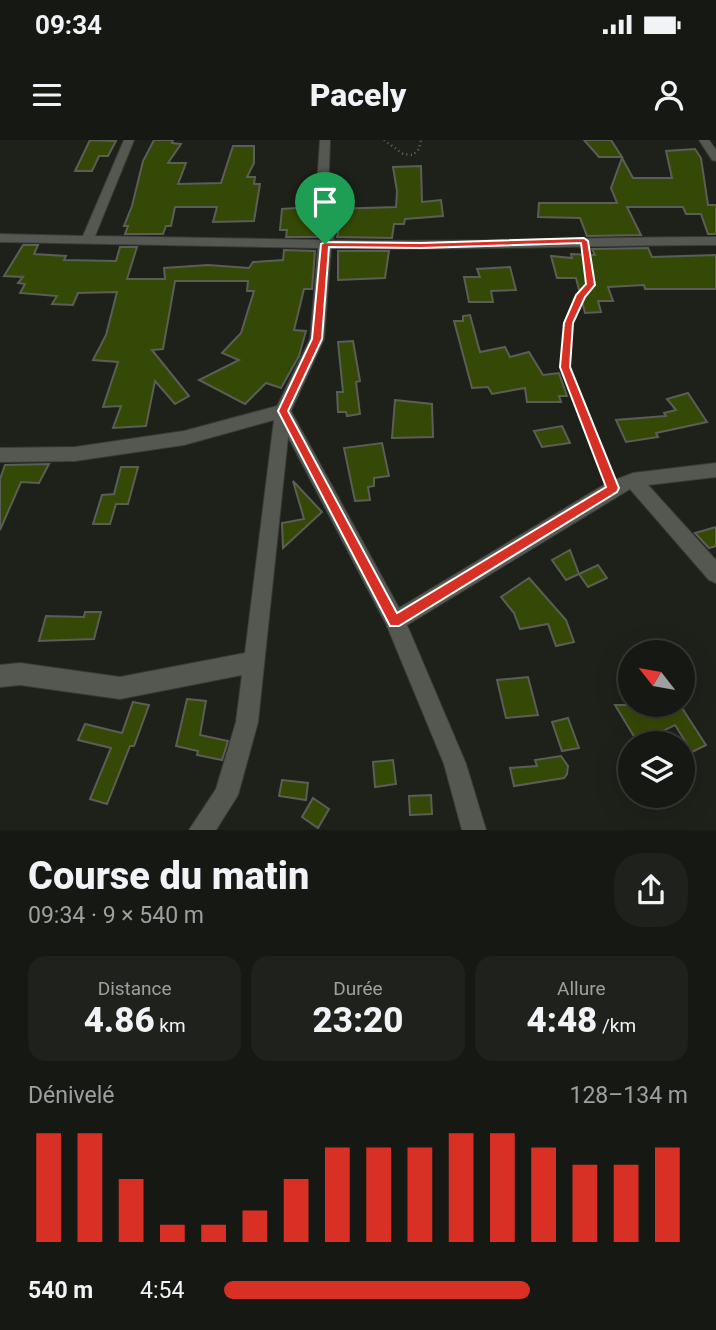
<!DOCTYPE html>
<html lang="fr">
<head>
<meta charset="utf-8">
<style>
	:root { --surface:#161814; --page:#1f211d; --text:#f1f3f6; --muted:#9ea0a0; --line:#353734; --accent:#d93025 }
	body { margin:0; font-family:Roboto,sans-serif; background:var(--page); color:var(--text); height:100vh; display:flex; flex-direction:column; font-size:26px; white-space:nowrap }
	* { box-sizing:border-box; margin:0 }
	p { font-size:23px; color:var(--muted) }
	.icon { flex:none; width:38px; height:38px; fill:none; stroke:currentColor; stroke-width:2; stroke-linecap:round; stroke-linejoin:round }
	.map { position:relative; height:690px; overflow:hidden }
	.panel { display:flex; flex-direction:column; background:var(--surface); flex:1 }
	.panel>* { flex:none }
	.needle { width:46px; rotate:301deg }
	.buttons { position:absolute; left:618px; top:500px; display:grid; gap:14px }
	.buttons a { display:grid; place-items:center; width:77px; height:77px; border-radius:50%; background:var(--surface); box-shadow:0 7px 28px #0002,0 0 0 2px var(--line); font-size:35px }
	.pin { position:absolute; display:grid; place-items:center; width:60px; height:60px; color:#fff; margin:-72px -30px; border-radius:50% 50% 50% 0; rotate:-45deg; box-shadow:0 0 7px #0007 }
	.pin .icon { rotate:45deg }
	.round { display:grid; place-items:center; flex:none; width:74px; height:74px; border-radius:28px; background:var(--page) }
	.head { display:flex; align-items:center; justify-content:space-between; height:119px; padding:0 28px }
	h1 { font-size:38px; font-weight:800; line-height:52px }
	.stats { display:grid; grid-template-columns:repeat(3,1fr); gap:10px; height:119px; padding:7px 28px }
	.stats div { display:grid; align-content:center; border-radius:18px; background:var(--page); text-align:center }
	.stats b { font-size:35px; font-weight:800 }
	.stats small { font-size:19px; font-weight:400 }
	.stats p { font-size:19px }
	.chart { height:196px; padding:14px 28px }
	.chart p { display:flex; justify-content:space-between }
	.chart svg { width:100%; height:126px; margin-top:7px; stroke:var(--accent); stroke-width:6 }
	ul { padding:0 28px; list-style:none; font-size:23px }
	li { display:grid; grid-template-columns:112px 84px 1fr; align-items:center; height:52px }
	li i { height:18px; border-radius:9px; background:var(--accent) }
	.status { display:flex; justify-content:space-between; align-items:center; height:49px; padding:0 35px; background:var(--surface); direction:ltr }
	.status svg { height:19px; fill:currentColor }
	header { display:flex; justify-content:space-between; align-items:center; height:91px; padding:0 28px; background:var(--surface); font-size:32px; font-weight:800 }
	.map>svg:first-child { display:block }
	.building { fill:#354907; stroke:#5b5d57; stroke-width:2 }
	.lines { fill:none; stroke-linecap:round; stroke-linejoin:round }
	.minor-casing { stroke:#393b37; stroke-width:2 }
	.path-far1 { stroke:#666863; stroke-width:2.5; stroke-dasharray:1 3.5; stroke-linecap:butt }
	.path { stroke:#666863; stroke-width:3.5; stroke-dasharray:2 5; stroke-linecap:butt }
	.minor { fill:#555851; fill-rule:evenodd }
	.route { fill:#d93025; stroke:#fff; stroke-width:2; fill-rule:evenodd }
</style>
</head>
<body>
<div class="status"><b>09:34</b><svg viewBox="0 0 49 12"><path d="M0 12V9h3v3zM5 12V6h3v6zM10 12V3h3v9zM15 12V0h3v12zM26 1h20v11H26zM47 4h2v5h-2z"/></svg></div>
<header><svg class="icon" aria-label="menu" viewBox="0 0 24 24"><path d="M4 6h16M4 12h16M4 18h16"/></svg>Pacely<svg class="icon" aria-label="person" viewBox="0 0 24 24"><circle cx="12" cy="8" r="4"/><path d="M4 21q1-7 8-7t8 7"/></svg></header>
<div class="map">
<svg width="716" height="690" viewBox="0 0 716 690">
	<rect width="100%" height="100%" fill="#1e201a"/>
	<g class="building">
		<path d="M90,0L116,1L108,16H99L92,31H75Z"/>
		<path d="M154,0H173L172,3L181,4L168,23H186L178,44L221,43L233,6H254V23L247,37H255L254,44H260L254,81L213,82L217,67H175L171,86H166L163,94H125L128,86H124L132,66L143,21Z"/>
		<path d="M584,0H611L622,17H599Z"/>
		<path d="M695,9L701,18L708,65H716V94H708L701,74H686L683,67H627L641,95L587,96L580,78L538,77L539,63H617L611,48L622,18L633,38H672L666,11Z"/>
		<path d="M421,26L422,62L441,60L443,76L405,79L404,84H394L392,98L337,97L339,89L333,69L396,67L397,51L393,27Z"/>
		<path d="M310,67V70H316L321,90L318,97H286L287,90H280L282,69Z"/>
		<path d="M23,105H38L34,114L66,116L64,120L116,121L120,107H137L127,139H165L164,128L208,125L249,128L253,122L283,120L284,110L315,111L312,149H304L294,190L306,191L299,216L281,248L266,243L245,264L199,240L239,220L222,213L241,193L254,151H247L248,141H175L163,209L152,210L189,256L175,264L155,241L146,286L113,288L121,266L103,267L118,222L93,220L106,195L117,152L78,153L73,165L52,164L57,156L20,153L25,144L18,143L23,137L4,136Z"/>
		<path d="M648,108L652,117L716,115V149H645L644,145L608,147L613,161H598L601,172L585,173L576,138H557L551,116L572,118L571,114L595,115L592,109Z"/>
		<path d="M338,111H389L385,138L338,140Z"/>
		<path d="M510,127L516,150L491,151L493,162H469L464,137H480L477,129Z"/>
		<path d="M470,175L480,212L505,207L510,217L529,212L543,235L559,233L567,256H559L561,262H527L525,248L492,254L488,247L472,248L454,181H463V176Z"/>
		<path d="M353,201L360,241L356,242L360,274L347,276L346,272H338L337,252H343L338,202Z"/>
		<path d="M688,253L707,282L656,293L658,297L626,302L616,280L666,276L664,273L676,270L667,259Z"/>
		<path d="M395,260L432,264L433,297L392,298Z"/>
		<path d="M562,286L570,303L542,307L534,291Z"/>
		<path d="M382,303L389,336L374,338V346L368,347L370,360L355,361L344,308Z"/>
		<path d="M49,324L39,343L21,342L0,390V339L5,325Z"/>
		<path d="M121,327H138L128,364H116L110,384H93L102,355L114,354Z"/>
		<path d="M293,341L322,372L283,408L282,383L304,379Z"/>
		<path d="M716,387V406L709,408L695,393Z"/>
		<path d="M570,410L579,434L566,440L552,420Z"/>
		<path d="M598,425L607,438L588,447L579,434Z"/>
		<path d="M529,438L566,480L574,502L556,506L548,484L520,489L514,473L501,457Z"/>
		<path d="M85,472H101L94,499L39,501L46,476L84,477Z"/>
		<path d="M528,537L538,575L506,578L497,540Z"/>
		<path d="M187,559L206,561L200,595L228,601L222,620L197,615L198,611L176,606Z"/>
		<path d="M133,562L149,565L134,606H130L107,664L90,659L111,608L78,600L85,584L122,593Z"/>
		<path d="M615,565H680L706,605L692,612L675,585L638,603Z"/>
		<path d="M568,578L579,608L562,611L552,582Z"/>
		<path d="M561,616L568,626L567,634L564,638L514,646L510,628L537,626L535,620Z"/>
		<path d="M393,620L396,644L375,647L373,622Z"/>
		<path d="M282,640L308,643L306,660L279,656Z"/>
		<path d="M431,655L432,674L410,675L409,656Z"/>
		<path d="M313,658L329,669L318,688L302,677Z"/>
	</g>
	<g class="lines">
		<g class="minor-casing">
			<g id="minor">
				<path d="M124,0H134L95,96L320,100L324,90L316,59L320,0H330L328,59L336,90L333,100C460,103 588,97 716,97V105C588,105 459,111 331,108L324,199L291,271L399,468L607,343L633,333L716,323V337L648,345L716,420V443L709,440L630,349L407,485L466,624L486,690H462L444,624L387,486L288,297L258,582L238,655L216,690H189L216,649L236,582L242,535L120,559L20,545L0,547V525L20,523L120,537L245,513L274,280L184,305L75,321L0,322V308L75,307L184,291L277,266L310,199L318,108L0,102V94L83,96Z"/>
				<path d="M699,0H709L716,10V21L712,20Z"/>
			</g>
		</g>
		<g class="path-far1">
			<path d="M384,0L403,14L413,15L419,9L421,0"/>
			<path d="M573,173L581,155L590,145L587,116"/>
		</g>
		<path class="path" d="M574,171L568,183L565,227L608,335"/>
		<use href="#minor" class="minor"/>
	</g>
	<path class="route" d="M584,98L588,101L595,145L585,157L573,183L570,227L619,348L617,352L399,486H390L278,271L312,199L321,104L325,102L421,103ZM581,103L586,144L576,155L564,183L560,227L606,347L397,473L288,271L322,199L329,107L421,108Z"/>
</svg>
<div class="buttons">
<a><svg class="needle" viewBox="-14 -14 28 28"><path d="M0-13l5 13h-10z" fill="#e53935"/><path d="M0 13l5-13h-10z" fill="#9ea0a0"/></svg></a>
<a><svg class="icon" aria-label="layers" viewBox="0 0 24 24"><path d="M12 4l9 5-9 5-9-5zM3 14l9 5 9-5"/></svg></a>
</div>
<div class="pin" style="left:325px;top:104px;background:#1e9e55"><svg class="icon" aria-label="arrive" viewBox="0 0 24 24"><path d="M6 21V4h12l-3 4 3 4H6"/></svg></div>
</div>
<section class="panel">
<div class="head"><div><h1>Course du matin</h1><p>09:34 · 9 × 540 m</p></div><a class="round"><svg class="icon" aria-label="share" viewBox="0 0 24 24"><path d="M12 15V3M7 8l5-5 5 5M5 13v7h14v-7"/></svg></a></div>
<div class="stats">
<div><p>Distance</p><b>4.86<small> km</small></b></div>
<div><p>Durée</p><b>23:20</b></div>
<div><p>Allure</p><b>4:48<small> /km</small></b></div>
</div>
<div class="chart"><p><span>Dénivelé</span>128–134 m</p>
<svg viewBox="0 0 160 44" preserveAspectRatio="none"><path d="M5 44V6M15 44V6M25 44V22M35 44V38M45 44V38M55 44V33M65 44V22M75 44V11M85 44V11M95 44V11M105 44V6M115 44V6M125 44V11M135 44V17M145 44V17M155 44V11"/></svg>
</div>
<ul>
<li><b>540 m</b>4:54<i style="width:66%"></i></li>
</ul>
</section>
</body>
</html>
